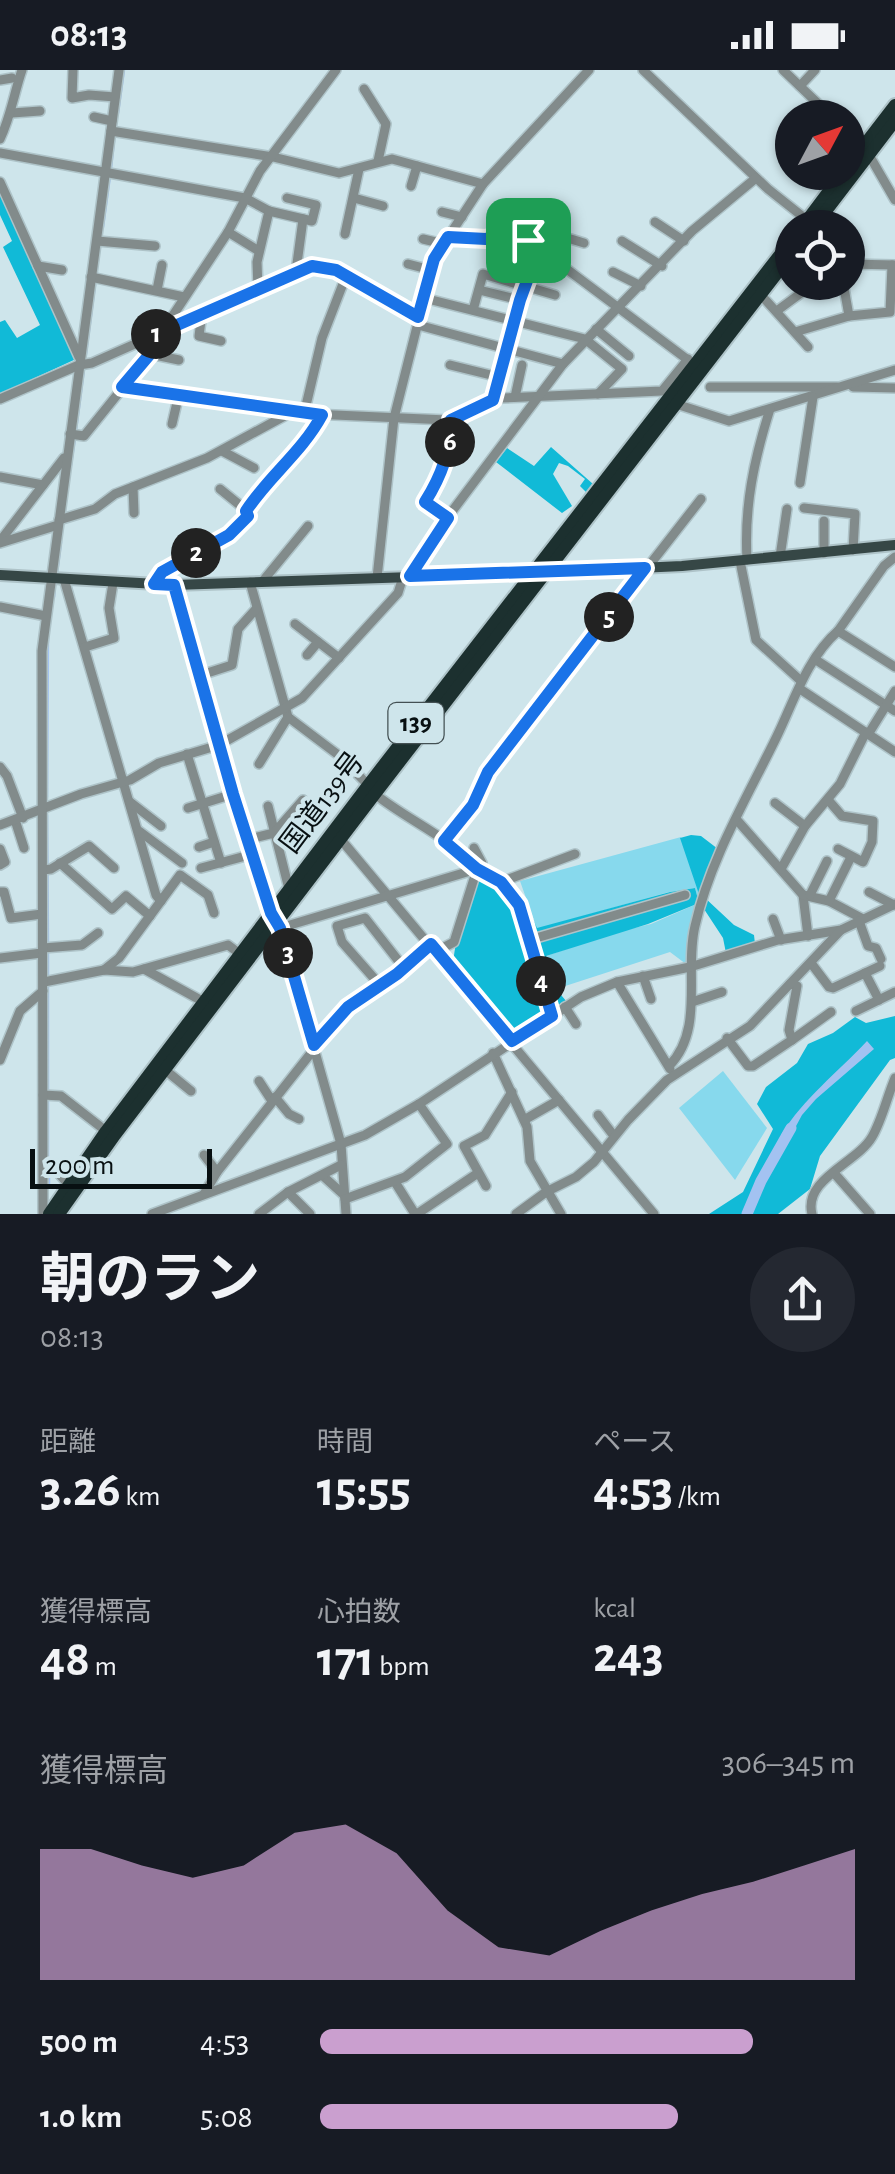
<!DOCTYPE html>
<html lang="ja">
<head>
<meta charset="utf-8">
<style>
	:root { --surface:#171b24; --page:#242831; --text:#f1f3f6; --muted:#9ea1a6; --accent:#ca9fcf }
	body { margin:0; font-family:"Alegreya Sans","Noto Sans JP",sans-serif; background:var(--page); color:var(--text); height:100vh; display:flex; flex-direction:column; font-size:38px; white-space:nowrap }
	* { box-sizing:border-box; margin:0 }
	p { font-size:32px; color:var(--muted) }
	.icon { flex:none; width:55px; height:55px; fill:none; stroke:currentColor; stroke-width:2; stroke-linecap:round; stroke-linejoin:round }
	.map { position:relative; height:1144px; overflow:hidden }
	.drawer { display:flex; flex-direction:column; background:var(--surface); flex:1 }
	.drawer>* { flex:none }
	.needle { width:65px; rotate:49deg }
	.tools { position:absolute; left:775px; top:30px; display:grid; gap:20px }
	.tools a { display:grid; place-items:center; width:90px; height:90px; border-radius:50%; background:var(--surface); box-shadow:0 2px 8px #0004; font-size:50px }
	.scale { position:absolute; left:30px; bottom:25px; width:182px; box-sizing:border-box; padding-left:10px; border:5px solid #081012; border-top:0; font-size:28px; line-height:35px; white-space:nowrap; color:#081012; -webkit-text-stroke:8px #cee5eb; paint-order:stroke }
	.pin { position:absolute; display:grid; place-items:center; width:85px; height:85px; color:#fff; margin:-42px; border-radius:20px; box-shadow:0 5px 15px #0006 }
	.km { position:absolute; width:50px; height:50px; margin:-25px; border-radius:50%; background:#222; color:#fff; font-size:28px; line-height:50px; text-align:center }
	.round { display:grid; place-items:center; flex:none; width:105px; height:105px; border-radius:52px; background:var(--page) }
	.head { display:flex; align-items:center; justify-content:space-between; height:170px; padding:0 40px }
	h1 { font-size:55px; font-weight:700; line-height:75px }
	.figures { display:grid; grid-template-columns:repeat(3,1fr); gap:15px; height:170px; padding:10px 40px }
	.figures div { display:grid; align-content:center }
	.figures b { font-size:50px; font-weight:700 }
	.figures small { font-size:28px; font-weight:400 }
	.figures p { font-size:28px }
	.chart { height:280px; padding:20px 40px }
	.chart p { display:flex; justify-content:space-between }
	.chart svg { width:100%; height:180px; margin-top:10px; fill:var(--accent); opacity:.7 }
	ul { padding:0 40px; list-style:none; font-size:32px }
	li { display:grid; grid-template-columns:160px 120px 1fr; align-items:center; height:75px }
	li i { height:25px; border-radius:12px; background:var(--accent) }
	.status { display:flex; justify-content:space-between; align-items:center; height:70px; padding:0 50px; background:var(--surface); direction:ltr }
	.status svg { height:28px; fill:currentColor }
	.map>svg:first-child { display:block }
	.green { fill:#87d9ed }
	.forest { fill:#11bad7 }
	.water { fill:#a3c2f1 }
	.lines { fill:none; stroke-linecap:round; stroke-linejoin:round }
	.stream { stroke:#a3c2f1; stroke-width:2.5 }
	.river { stroke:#a3c2f1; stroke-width:11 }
	.minor-casing { stroke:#aec3c8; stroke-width:12 }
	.major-casing { stroke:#aec3c8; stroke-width:14 }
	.highway-casing { stroke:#aec3c8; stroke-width:16 }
	.minor { stroke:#828b8b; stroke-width:9 }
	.major { stroke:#364746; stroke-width:10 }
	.highway { stroke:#1c302f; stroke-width:12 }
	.route-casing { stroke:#fff; stroke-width:20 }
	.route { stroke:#1a73e8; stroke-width:12 }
	.labels { text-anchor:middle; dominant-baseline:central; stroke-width:8; stroke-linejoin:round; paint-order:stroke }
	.shield { fill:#cee5eb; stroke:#435053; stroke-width:2.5 }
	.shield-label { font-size:25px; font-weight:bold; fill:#081012 }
	.street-label { font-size:28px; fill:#081012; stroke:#cee5eb }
</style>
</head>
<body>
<div class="status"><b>08:13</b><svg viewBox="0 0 49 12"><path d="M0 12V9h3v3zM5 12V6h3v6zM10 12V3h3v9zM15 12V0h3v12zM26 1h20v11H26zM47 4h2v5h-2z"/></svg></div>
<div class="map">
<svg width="895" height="1144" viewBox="0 0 895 1144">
	<rect width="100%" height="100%" fill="#cee5eb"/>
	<g class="green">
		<path d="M681,767L702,828L690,897L670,882L556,919L546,886L617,862L651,854L699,833L695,818L669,822L537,859L520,811Z"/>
		<path d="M723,1001L767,1058L735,1110L679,1038Z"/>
	</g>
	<g class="forest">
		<path d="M0,121L76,289L0,324V252L5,250L17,268L40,255L3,177L12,171L0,145Z"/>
		<path d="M551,377L593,414L587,423L580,416L585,409L568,396L559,393L553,404L572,436L562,443L496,392L507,378L534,396Z"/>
		<path d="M691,765L701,766L718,779L704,827L734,855L754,865L755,874L726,883L723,868L704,839L680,768Z"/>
		<path d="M477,801L522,823L537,858L670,822L695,818L699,833L648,854L546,886L556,919L567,932L517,963L454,891C452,878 472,820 477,801Z"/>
		<path d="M895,946V988L890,990L820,1086L810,1119L778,1144H709L743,1122L773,1059L757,1034L766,1017L797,993L808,974L833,963L855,947L866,953Z"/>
	</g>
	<path class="water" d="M867,971L874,979L816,1029L802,1045L788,1071L781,1065C804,1028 837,1003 867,971Z"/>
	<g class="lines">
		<g class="stream">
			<path d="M118,43L124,0"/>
			<path d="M111,98L114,71"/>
			<path d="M103,157L110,106"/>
			<path d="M97,197L100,175"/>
			<path d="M85,291L95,215"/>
			<path d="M76,360L84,299"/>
			<path d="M71,395L75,368"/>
			<path d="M57,503L61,472"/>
			<path d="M54,527L55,514"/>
			<path d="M47,727L48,565"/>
			<path d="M47,745L48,873"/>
			<path d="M48,908V881"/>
			<path d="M48,916V1093"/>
			<path d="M49,1101V1114"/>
		</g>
		<path class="river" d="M747,1144L761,1111L791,1058"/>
		<g class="minor-casing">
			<g id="minor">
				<path d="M73,0L72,28L89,25L115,27"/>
				<path d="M643,0L768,119L807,150"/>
				<path d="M783,0L833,48"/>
				<path d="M0,10L12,8"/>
				<path d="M800,16L815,0"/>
				<path d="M364,19L386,54L378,91"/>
				<path d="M12,43L40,41"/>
				<path d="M94,47L112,51"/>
				<path d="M111,61L273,87L339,103L392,89L483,114"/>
				<path d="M848,62L869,85L895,130"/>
				<path d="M0,69C11,46 14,23 22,0"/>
				<path d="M0,83L245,128L269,141L257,192L258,219"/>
				<path d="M0,112L79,287"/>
				<path d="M411,116L417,96"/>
				<path d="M354,128L383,136"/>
				<path d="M269,141L312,151L316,135L287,128"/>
				<path d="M442,142L462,147"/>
				<path d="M655,152L684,171"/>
				<path d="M228,162L259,181"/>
				<path d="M551,163L584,173"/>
				<path d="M345,164L359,99"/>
				<path d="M448,167L487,169L508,162L528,170L692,293"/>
				<path d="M423,169L444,174"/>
				<path d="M97,171L155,176"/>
				<path d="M622,171L662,196"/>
				<path d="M541,180L546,169L564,149"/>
				<path d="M408,194L431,200"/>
				<path d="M848,194L895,195"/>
				<path d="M38,196L62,200"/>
				<path d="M296,201L303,149"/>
				<path d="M613,202L641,216"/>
				<path d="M91,207L184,227"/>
				<path d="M843,212L849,246"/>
				<path d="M157,220L162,195"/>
				<path d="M479,220L520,230"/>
				<path d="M761,225L808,277"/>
				<path d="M424,228L585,269L622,299L598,324"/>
				<path d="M473,240L483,204L555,225"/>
				<path d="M778,240L816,212"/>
				<path d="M202,243L199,266L221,271"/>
				<path d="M418,255L563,294"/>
				<path d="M164,259L228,162L260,101L336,0"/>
				<path d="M596,259L629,286"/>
				<path d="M795,262L849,246L890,242L892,195"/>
				<path d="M150,284L179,290"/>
				<path d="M450,295L499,307L493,330"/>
				<path d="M499,307L539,178"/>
				<path d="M123,317L256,335L290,343"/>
				<path d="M710,317H837"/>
				<path d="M853,317L895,318"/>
				<path d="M515,327L522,295"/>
				<path d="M0,329L79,295L92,293L311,196L336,200L418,247"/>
				<path d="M676,334L729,351L895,300"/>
				<path d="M304,344L322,268L346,206"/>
				<path d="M172,354L179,324"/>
				<path d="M70,364L84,366L150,284L152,266"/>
				<path d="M222,381L254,398"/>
				<path d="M0,407L43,415"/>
				<path d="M800,413L813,327"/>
				<path d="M133,417L134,443"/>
				<path d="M220,419L247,441"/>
				<path d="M804,438L855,444L853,480"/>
				<path d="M447,448L425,432C442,405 450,382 451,350"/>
				<path d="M59,450L95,439L115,424L207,388L290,343L447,350L502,328L662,321L688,289"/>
				<path d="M0,471L64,388"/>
				<path d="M0,473L58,455"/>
				<path d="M824,483V451"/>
				<path d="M780,487L787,439"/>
				<path d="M747,490C744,436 754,390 770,339"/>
				<path d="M740,491L756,570L801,611"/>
				<path d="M410,507L447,448L563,294L692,161L756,108"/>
				<path d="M377,508L394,348L434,189L483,114L589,0"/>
				<path d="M64,509L156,825L161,831"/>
				<path d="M250,512L288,647L341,687L368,715"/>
				<path d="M262,512L308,456"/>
				<path d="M155,514L162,502L229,465L248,446L247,441C269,406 302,382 323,345"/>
				<path d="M174,515L233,724L271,843L280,858L341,1074L346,1144"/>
				<path d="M0,537L46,546"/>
				<path d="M295,554L339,588"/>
				<path d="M838,561L884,496L895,487"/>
				<path d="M85,577L114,568L109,538L113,513"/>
				<path d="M307,585L318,572"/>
				<path d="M816,590L895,641"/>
				<path d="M198,606L232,595L238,559L256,539"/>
				<path d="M800,619L895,682"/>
				<path d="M869,663L895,621"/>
				<path d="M187,684L221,793"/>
				<path d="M259,694L288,647"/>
				<path d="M0,697L7,706L23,748"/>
				<path d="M375,724C407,750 450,767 477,799L454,872L437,881"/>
				<path d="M829,731L842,746L873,751L872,772L863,792L838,779"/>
				<path d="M130,732L161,756"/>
				<path d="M775,733L805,756"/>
				<path d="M268,736L289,819"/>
				<path d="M188,738L233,724"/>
				<path d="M736,749L803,825L808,866"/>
				<path d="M15,750L24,778"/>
				<path d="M0,755L81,724L130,710L159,693L219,675L302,628L398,523L403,507"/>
				<path d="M139,761L182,793"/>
				<path d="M338,766L654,1144"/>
				<path d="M249,769L274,763L303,730"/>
				<path d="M444,771L473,735L488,702L701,429"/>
				<path d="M199,777L214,772"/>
				<path d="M474,778L482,793L477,799"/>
				<path d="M0,779L5,792L0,795"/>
				<path d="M60,793L112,839L126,826L150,846"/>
				<path d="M201,798L253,784"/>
				<path d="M781,799L805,756L840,714L866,662"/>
				<path d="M43,800L51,799L89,776L114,798"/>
				<path d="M501,812L575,784"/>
				<path d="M0,822H4L11,848L42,844"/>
				<path d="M869,822L894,835"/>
				<path d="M803,825L829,831L863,849"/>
				<path d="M810,825L827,791"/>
				<path d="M829,831L851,787"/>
				<path d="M773,849L781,870"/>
				<path d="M859,851L868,876L876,878L881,889"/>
				<path d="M280,858L477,799L501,812L519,835L551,946"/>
				<path d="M529,870L685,825"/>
				<path d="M43,878L82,875L98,863"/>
				<path d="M0,888L42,883"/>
				<path d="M811,893L829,917L833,918L880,896"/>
				<path d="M144,899L204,932"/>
				<path d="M104,900L119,888L180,805L208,825L214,843"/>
				<path d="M865,903L879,930"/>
				<path d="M643,906L651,929"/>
				<path d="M44,912L104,900L133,902L228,875L240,884"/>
				<path d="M617,912L670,999"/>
				<path d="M379,914L342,872L337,856L365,848L404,898"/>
				<path d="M692,932L722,922"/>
				<path d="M565,937L576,954"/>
				<path d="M856,941L895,922"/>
				<path d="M727,968L748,996H753L792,970L789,960L797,916L790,914"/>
				<path d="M792,970L831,942"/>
				<path d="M314,975L348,937L397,904L431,874"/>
				<path d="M493,983L527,1057L530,1091L561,1144"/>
				<path d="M0,990L20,941L43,921"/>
				<path d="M669,996C705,959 684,902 695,856C710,789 747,728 777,666C794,631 807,588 838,561L895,597"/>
				<path d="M164,999L191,1021"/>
				<path d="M259,1011L272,1031"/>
				<path d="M43,1025L61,1026L106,1061"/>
				<path d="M275,1027L289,1044L299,1049"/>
				<path d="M598,1045L614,1066"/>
				<path d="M524,1050L559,1030"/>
				<path d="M204,1085L217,1102"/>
				<path d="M44,1099H55L68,1114"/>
				<path d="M834,1103L870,1144"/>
				<path d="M323,1106L344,1125"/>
				<path d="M395,1112L415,1144"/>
				<path d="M486,1116L464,1076L485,1065L512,1022"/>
				<path d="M288,1122L310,1144"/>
				<path d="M204,1124L217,1102L315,978"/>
				<path d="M345,1129L405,1107L447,1074L419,1034"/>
				<path d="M43,1144L42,581L119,0"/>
				<path d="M152,1144L365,1065L419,1034L581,927L617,912L690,897L778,870L841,860L895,834"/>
				<path d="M259,1144L288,1122L341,1095"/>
				<path d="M417,1144L478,1103"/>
				<path d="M516,1144L546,1122L576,1107L594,1092L628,1050L667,1010L750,956L841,860"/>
				<path d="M812,1144C803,1109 857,1093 872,1067C882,1050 887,1027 895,1008"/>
			</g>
		</g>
		<g class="major-casing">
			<path id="major" d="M0,505L174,515L532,503L682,496L895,475"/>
		</g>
		<g class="highway-casing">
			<g id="highway">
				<path d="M848,96L895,35"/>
				<path d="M801,158L843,102"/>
				<path d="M813,158L895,51"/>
				<path d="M49,1144L106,1061L368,715L792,169"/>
				<path d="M59,1144L115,1065L375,724L792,184"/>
			</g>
		</g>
		<use href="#minor" class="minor"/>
		<use href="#major" class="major"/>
		<use href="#highway" class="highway"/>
	</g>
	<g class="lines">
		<g class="route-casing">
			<path id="route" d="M508,162L518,164L539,178L520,230L493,330L451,350C450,382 442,405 425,432L448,448L410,506L645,498L488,702L473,735L444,771L477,799L501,812L519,835L552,946L512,971L431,874L397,904L348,937L314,975L280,858L271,843L233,724L174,515L154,514L162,502L229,465L248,446L246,441C269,406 302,382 322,345L122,317L150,284L152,266L312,196L336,200L418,247L434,189L448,167L486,169Z"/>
		</g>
		<use href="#route" class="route"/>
	</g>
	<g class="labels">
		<rect class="shield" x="388.5" y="633" width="55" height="40" rx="8"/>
		<g class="shield-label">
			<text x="416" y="653">139</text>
		</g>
		<g class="street-label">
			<text transform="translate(323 733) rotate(-53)">国道139号</text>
		</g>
	</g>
</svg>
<div class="tools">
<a><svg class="needle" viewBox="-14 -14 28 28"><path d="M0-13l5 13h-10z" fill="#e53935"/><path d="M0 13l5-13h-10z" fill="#9ea1a6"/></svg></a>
<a><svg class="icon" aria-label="locate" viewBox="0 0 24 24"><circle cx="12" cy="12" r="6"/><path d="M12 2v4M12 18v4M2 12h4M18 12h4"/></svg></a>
</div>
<div class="scale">200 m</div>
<div class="pin" style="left:528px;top:170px;background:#1e9e55"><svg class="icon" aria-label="arrive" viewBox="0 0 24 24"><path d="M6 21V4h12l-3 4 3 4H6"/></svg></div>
<b class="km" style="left:156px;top:264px">1</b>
<b class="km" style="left:196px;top:483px">2</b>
<b class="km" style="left:288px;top:883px">3</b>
<b class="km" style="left:541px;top:911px">4</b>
<b class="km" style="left:609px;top:547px">5</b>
<b class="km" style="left:450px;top:372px">6</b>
</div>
<section class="drawer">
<div class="head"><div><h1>朝のラン</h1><p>08:13</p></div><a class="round"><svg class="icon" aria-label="share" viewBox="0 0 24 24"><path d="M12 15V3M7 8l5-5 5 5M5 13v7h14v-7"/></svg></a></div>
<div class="figures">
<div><p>距離</p><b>3.26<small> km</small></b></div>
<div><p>時間</p><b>15:55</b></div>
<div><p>ペース</p><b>4:53<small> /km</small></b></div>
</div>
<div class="figures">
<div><p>獲得標高</p><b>48<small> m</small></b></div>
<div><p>心拍数</p><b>171<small> bpm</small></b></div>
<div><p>kcal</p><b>243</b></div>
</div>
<div class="chart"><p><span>獲得標高</span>306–345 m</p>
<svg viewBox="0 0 160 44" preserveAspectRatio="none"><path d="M0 44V12L10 12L20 16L30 19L40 16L50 8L60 6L70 13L80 27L90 36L100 38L110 32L120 27L130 23L140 20L150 16L160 12V44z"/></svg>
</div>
<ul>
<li><b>500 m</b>4:53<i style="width:81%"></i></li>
<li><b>1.0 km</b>5:08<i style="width:67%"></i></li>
</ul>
</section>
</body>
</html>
